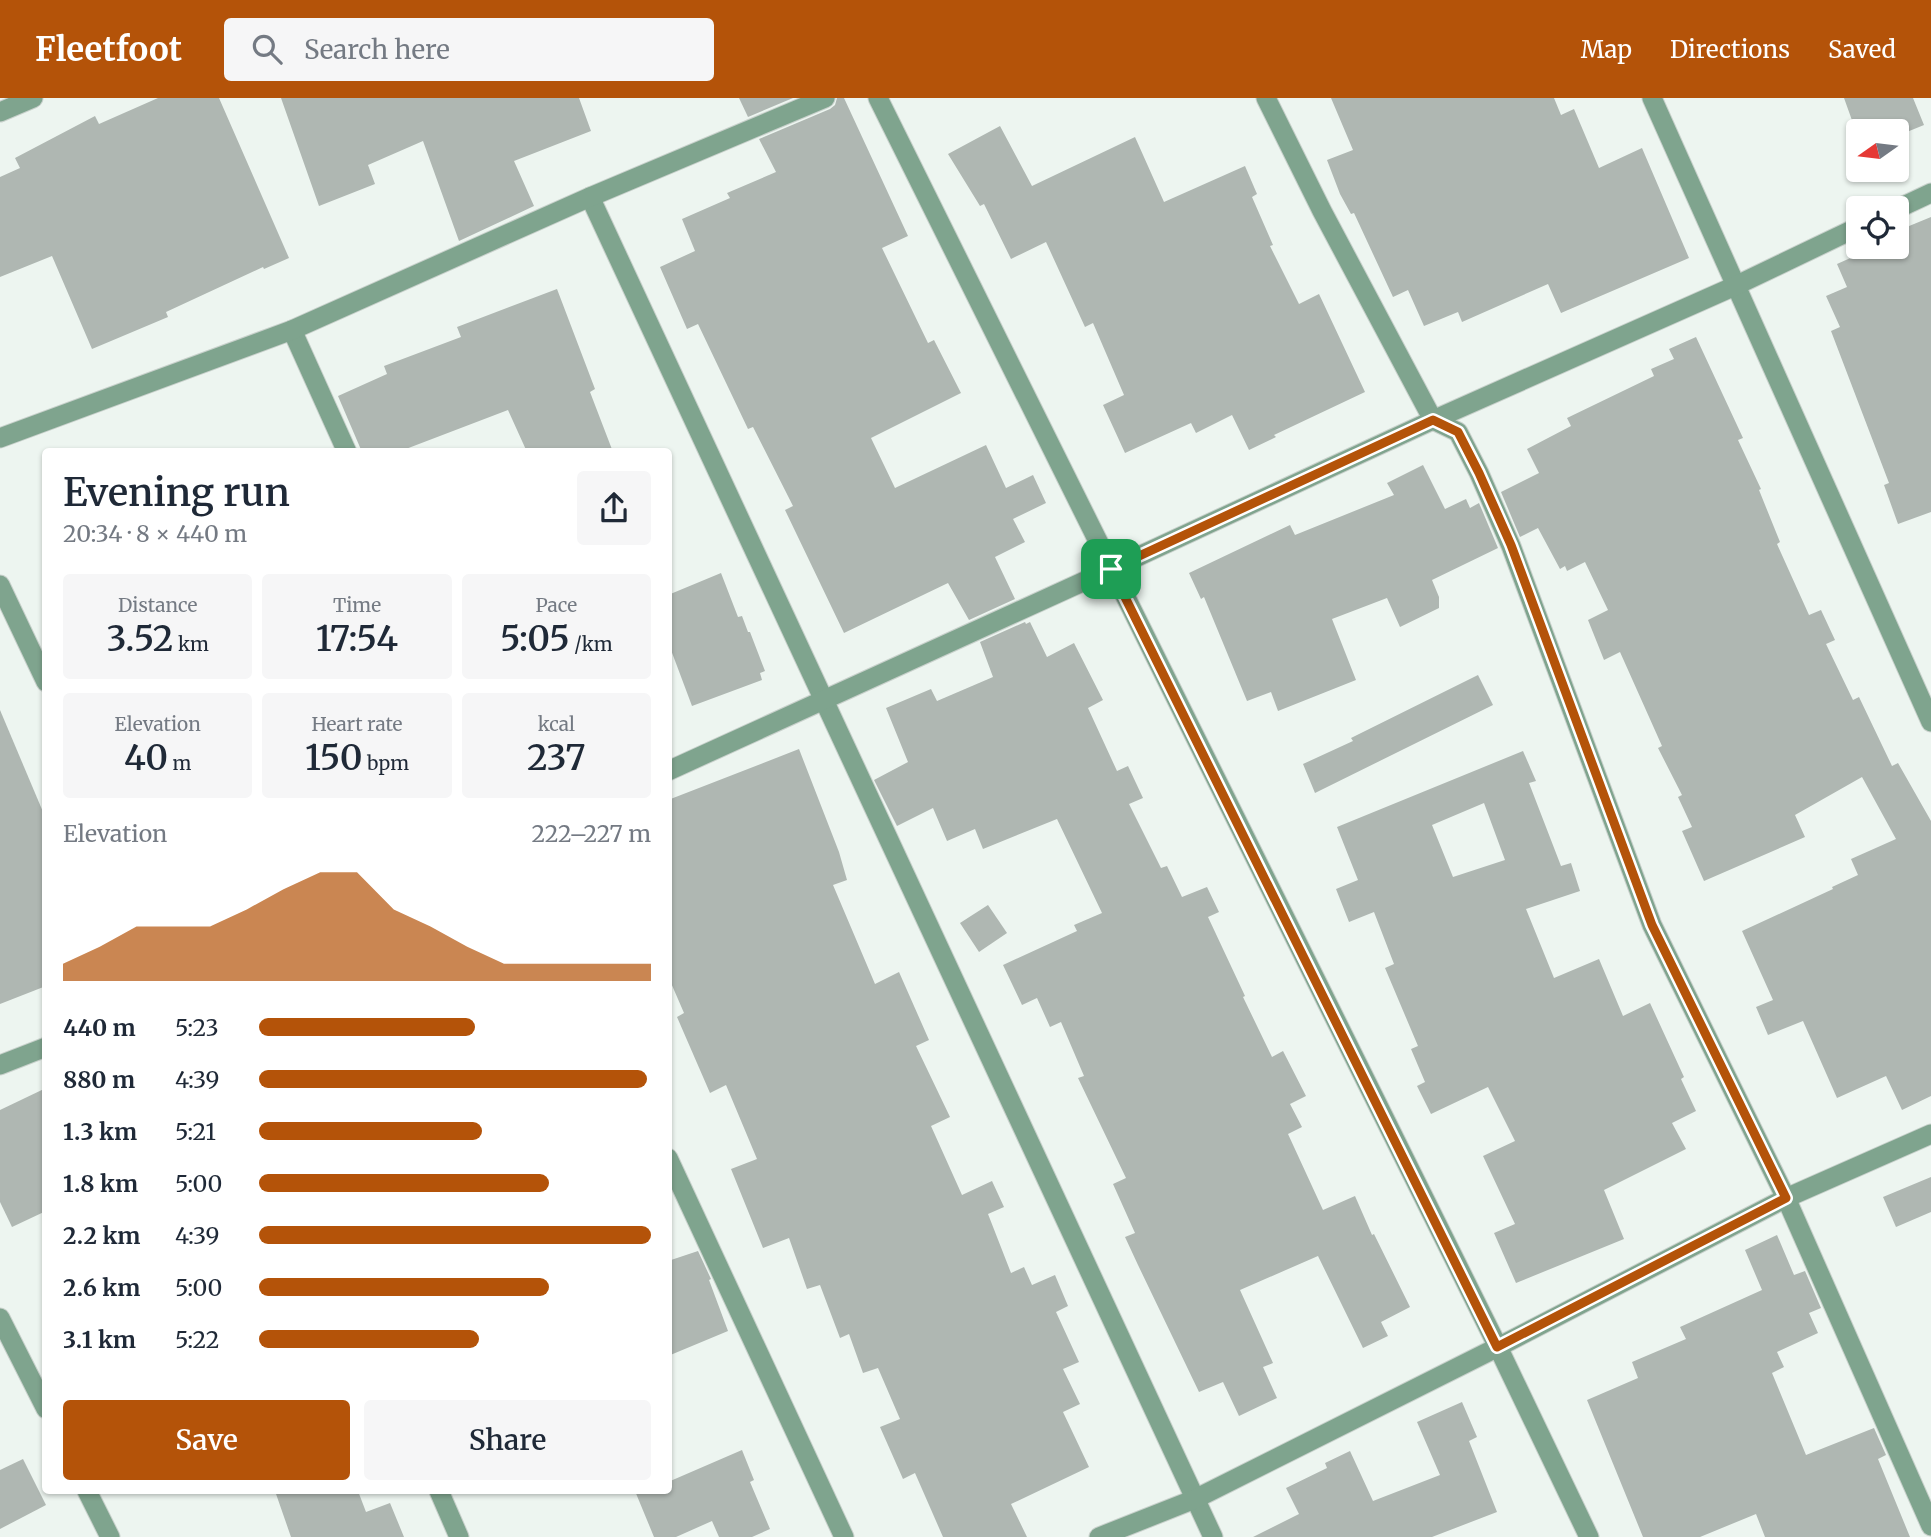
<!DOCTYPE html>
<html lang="en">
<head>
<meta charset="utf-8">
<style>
	:root { --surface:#fff; --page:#f6f6f7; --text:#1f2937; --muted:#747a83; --accent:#b45309 }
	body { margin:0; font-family:Merriweather,serif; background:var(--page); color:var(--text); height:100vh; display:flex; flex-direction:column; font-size:26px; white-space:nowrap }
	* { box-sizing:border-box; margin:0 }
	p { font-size:23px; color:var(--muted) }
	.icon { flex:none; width:38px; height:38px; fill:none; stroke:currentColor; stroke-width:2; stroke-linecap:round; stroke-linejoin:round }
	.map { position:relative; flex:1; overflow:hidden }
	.drawer { position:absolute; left:42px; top:350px; width:630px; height:1046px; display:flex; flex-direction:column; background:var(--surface); border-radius:7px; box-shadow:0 2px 5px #0004 }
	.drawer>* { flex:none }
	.needle { width:46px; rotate:256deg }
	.tools { position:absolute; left:1846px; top:21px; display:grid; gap:14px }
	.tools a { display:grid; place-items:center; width:63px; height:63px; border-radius:7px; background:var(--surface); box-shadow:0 2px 5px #0004; font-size:35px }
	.pin { position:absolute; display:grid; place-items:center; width:60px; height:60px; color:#fff; margin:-30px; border-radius:14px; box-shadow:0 4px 10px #0006 }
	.round { display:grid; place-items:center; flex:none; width:74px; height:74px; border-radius:7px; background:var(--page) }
	.head { display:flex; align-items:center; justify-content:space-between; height:119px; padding:0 21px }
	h1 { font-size:38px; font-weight:600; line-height:52px }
	.stats { display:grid; grid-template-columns:repeat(3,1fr); gap:10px; height:119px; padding:7px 21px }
	.stats div { display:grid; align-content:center; border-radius:7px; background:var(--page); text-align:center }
	.stats b { font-size:35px; font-weight:600 }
	.stats small { font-size:19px; font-weight:400 }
	.stats p { font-size:19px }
	.chart { height:196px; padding:14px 21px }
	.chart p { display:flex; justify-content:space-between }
	.chart svg { width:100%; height:126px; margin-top:7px; fill:var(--accent); opacity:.7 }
	.button { display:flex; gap:14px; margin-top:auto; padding:14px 21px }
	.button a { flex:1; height:80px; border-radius:7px; background:var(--accent); color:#fff; font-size:28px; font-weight:600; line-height:80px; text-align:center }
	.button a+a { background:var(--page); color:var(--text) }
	ul { padding:0 21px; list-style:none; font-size:23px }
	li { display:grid; grid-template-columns:112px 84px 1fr; align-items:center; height:52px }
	li i { height:18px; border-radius:9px; background:var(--accent) }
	header { display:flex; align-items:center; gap:42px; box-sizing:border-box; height:98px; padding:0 35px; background:var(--accent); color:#fff }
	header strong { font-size:33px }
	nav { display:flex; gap:38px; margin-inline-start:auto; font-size:24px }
	.search { width:490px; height:63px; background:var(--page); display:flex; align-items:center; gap:18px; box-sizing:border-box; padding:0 24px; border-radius:7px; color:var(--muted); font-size:26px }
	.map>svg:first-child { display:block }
	.building { fill:#afb7b2; fill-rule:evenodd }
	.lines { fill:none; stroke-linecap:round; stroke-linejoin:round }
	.minor-casing { stroke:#c9d1cc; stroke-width:21 }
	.minor { stroke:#7fa48e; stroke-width:19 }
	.route-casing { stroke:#fff; stroke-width:14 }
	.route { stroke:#b45309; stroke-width:9 }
</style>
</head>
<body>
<header>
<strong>Fleetfoot</strong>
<div class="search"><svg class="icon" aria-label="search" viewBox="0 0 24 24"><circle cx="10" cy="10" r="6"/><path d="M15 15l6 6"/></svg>Search here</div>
<nav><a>Map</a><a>Directions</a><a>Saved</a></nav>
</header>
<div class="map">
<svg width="1931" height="1439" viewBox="0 0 1931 1439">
	<rect width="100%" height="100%" fill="#edf5f0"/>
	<g class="building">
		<path d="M158,0H219L289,160L264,171L263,169L166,214L168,219L92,251L52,158L0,179V79L20,70L15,60L95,18L99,26Z"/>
		<path d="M281,0H579L591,33L514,63L534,108L459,143L423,43L368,67L375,86L319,108Z"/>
		<path d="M739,0H793L748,19Z"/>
		<path d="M837,0H844L908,138L882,150L928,245L934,242L961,295L871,340L895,390L986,347L1006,390L1033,377L1046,405L1013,421L1025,444L995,459L1015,501L969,522L948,485L844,535L785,412L793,408L753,329L748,331L698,226L687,231L660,169L695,153L682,121L730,100L727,95L776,74L759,41L830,11L835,7Z"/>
		<path d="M1331,0H1554L1561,17L1574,11L1599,70L1642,50L1689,160L1561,215L1548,186L1462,224L1458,214L1424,228L1408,192L1393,199L1354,115L1351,116L1340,96L1327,62L1353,52Z"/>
		<path d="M1844,0H1913L1924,27L1897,38V33H1858V39Z"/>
		<path d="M1000,28L1032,88L1135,39L1164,104L1245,68L1257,96L1252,99L1273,147L1270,148L1299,206L1319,196L1365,294L1274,337L1276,339L1249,352L1232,317L1196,335L1191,325L1125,355L1103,307L1124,297L1093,225L1085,229L1046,144L1011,161L984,106L980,108L948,56Z"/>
		<path d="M1931,119V414L1898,426L1884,387L1889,385L1831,233L1840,229L1826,198L1847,189L1837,166L1875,149H1897V133Z"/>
		<path d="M557,191L595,291L590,294L613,354H527L508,312L398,354H362L338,298L387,276L384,268L461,239L457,229Z"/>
		<path d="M1696,239L1743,340L1738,342L1761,391L1759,392L1780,444L1777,446L1809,517L1821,512L1835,542L1826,546L1853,602L1859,599L1892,668L1898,665L1931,723V998L1902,1012L1886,978L1837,1000L1803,923L1768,937L1756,909L1773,902L1742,833L1833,791L1832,789L1858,777L1851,761L1896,741L1862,679L1795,717L1805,739L1704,783L1682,733L1692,729L1678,699L1682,697L1658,650L1662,648L1620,554L1604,562L1588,522L1608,512L1585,464L1567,473L1565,468L1560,471L1538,430L1520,439L1501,394L1539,375L1527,351L1571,328L1567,320L1654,278L1651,271L1674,261L1669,251Z"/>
		<path d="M1423,367L1445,411L1466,401L1470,410L1479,405L1498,450L1432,482L1439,499V510L1400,529L1387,500L1332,521L1356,582L1278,613L1271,594L1247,603L1204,499L1201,501L1189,475L1290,427L1295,437L1394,397L1387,385Z"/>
		<path d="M721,475L738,519L742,518L748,534H750L765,573L760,575L762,582L692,608L668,544V497Z"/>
		<path d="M1025,524L1026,526L1030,524L1047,559L1074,545L1103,602L1088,610L1117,673L1128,668L1143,700L1129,706L1161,770L1167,768L1182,799L1207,789L1219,814L1208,819L1245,898L1243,899L1272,959L1283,953L1306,998L1290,1006L1302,1029L1288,1036L1323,1112L1355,1098L1372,1137L1374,1136L1410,1209L1381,1224L1388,1238L1363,1250L1318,1158L1240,1192L1273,1265L1263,1269L1277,1300L1239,1318L1223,1284L1199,1294L1138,1167L1125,1139L1135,1135L1113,1086L1126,1080L1078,980L1084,978L1061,924L1050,929L1037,900L1022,907L1003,867L1077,833L1074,827L1102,815L1057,721L983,751L975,731L947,743L933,710L897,728L874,682L908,664L886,610L931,591L937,603L993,579L980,544Z"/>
		<path d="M1478,577L1493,607L1315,695L1303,666L1353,643L1351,640Z"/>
		<path d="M0,612L46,721V888L0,906Z"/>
		<path d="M799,651L839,754L847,782L833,787L875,886L899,874L929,942L916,948L950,1019L931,1028L962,1097L992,1083L1004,1109L988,1116L1011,1175L1024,1169L1032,1187L1055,1177L1068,1208L1056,1214L1079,1264L1063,1271L1080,1306L1063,1314L1089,1369L1011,1406L1027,1439H943L915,1375L903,1381L880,1329L900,1321L878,1270L863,1275L849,1236L840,1240L820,1187L807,1191L789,1140L763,1150L731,1071L757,1061L726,987L710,995L677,919L684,915L668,878V702Z"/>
		<path d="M1523,653L1536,683L1529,685L1561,768L1571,765L1580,793L1526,811L1554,880L1599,861L1623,918L1650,905L1684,979L1681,981L1696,1013L1672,1025L1686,1051L1604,1092L1624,1141L1516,1185L1494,1135L1515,1126L1483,1058L1515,1043L1488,989L1431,1016L1417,988L1425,984L1411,951L1418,948L1385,870L1394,866L1374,814L1349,824L1336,791L1358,782L1337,729ZM1484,705L1505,762L1453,779L1432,727Z"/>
		<path d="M988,807L1007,835L979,854L960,825Z"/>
		<path d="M46,990V1113L12,1129L0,1104V1012Z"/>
		<path d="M1931,1079V1114L1896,1129L1883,1099Z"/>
		<path d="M1777,1137L1794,1177L1805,1173L1821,1210L1809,1215L1818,1235L1777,1254L1784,1269L1772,1275L1806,1357L1874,1330L1886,1357L1878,1361L1910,1439H1765L1756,1416L1700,1439H1643L1587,1302L1638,1280L1632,1264L1686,1241L1680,1229L1762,1192L1745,1152Z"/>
		<path d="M698,1153L711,1181L709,1182L728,1233L668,1258V1163Z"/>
		<path d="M1462,1304L1477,1339L1469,1343L1497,1414L1432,1439H1253L1299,1416L1286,1390L1327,1370L1325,1365L1350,1353L1373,1403L1440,1377L1417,1324Z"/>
		<path d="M742,1352L754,1382L750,1384L770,1431L752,1439H719L712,1423L676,1439H654L635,1393H668V1384Z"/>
		<path d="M23,1361L46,1407L0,1431V1372Z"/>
		<path d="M275,1393H358L366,1414L390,1405L404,1439H291Z"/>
	</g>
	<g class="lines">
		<g class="minor-casing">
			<g id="minor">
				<path d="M878,0L1498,1249L1589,1439"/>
				<path d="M1266,0L1322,113L1433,322L1458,334L1479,375L1511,448L1652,827L1786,1100L1931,1428"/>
				<path d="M1652,0L1931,624"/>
				<path d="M0,14L33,0"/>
				<path d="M590,99L1213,1439"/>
				<path d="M1897,111L1931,95"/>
				<path d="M292,232L347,354"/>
				<path d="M0,340L292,232L590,99L825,0"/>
				<path d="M0,487L46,584"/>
				<path d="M668,673L1111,471L1433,322L1735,188L1858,129"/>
				<path d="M0,967L46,949"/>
				<path d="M668,1060L844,1439"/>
				<path d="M0,1220L46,1311"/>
				<path d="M87,1393L110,1439"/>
				<path d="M439,1393L459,1439"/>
				<path d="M1099,1439L1195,1401L1498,1249L1786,1100L1931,1036"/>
			</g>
		</g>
		<use href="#minor" class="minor"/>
	</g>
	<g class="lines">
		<g class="route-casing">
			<path id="route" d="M1433,322L1458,334L1479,375L1511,447L1652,827L1786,1100L1497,1249L1111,471Z"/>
		</g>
		<use href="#route" class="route"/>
	</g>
</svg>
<div class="tools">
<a><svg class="needle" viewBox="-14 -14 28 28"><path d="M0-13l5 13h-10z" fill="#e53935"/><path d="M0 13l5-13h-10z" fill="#747a83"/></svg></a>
<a><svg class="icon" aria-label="locate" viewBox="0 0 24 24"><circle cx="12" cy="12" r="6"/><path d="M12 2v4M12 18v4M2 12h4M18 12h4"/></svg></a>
</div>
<div class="pin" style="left:1111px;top:471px;background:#1e9e55"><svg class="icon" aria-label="arrive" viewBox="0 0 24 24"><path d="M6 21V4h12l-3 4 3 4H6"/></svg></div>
<section class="drawer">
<div class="head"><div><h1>Evening run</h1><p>20:34 · 8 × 440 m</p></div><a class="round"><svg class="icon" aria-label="share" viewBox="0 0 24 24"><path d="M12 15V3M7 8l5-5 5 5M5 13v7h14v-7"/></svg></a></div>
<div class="stats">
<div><p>Distance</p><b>3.52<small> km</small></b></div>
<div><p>Time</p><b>17:54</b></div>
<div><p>Pace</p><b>5:05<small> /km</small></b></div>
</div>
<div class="stats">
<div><p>Elevation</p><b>40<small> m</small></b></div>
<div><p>Heart rate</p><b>150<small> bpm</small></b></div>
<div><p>kcal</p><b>237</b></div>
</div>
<div class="chart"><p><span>Elevation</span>222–227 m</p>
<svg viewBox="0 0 160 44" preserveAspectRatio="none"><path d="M0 44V38L10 32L20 25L30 25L40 25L50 19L60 12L70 6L80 6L90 19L100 25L110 32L120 38L130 38L140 38L150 38L160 38V44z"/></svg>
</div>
<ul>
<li><b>440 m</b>5:23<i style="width:55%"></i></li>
<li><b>880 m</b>4:39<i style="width:99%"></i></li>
<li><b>1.3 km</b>5:21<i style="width:57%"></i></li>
<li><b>1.8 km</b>5:00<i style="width:74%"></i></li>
<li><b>2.2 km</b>4:39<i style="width:100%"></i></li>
<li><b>2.6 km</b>5:00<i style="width:74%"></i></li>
<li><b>3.1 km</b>5:22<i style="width:56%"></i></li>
</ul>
<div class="button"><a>Save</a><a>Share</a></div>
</section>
</div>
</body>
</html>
